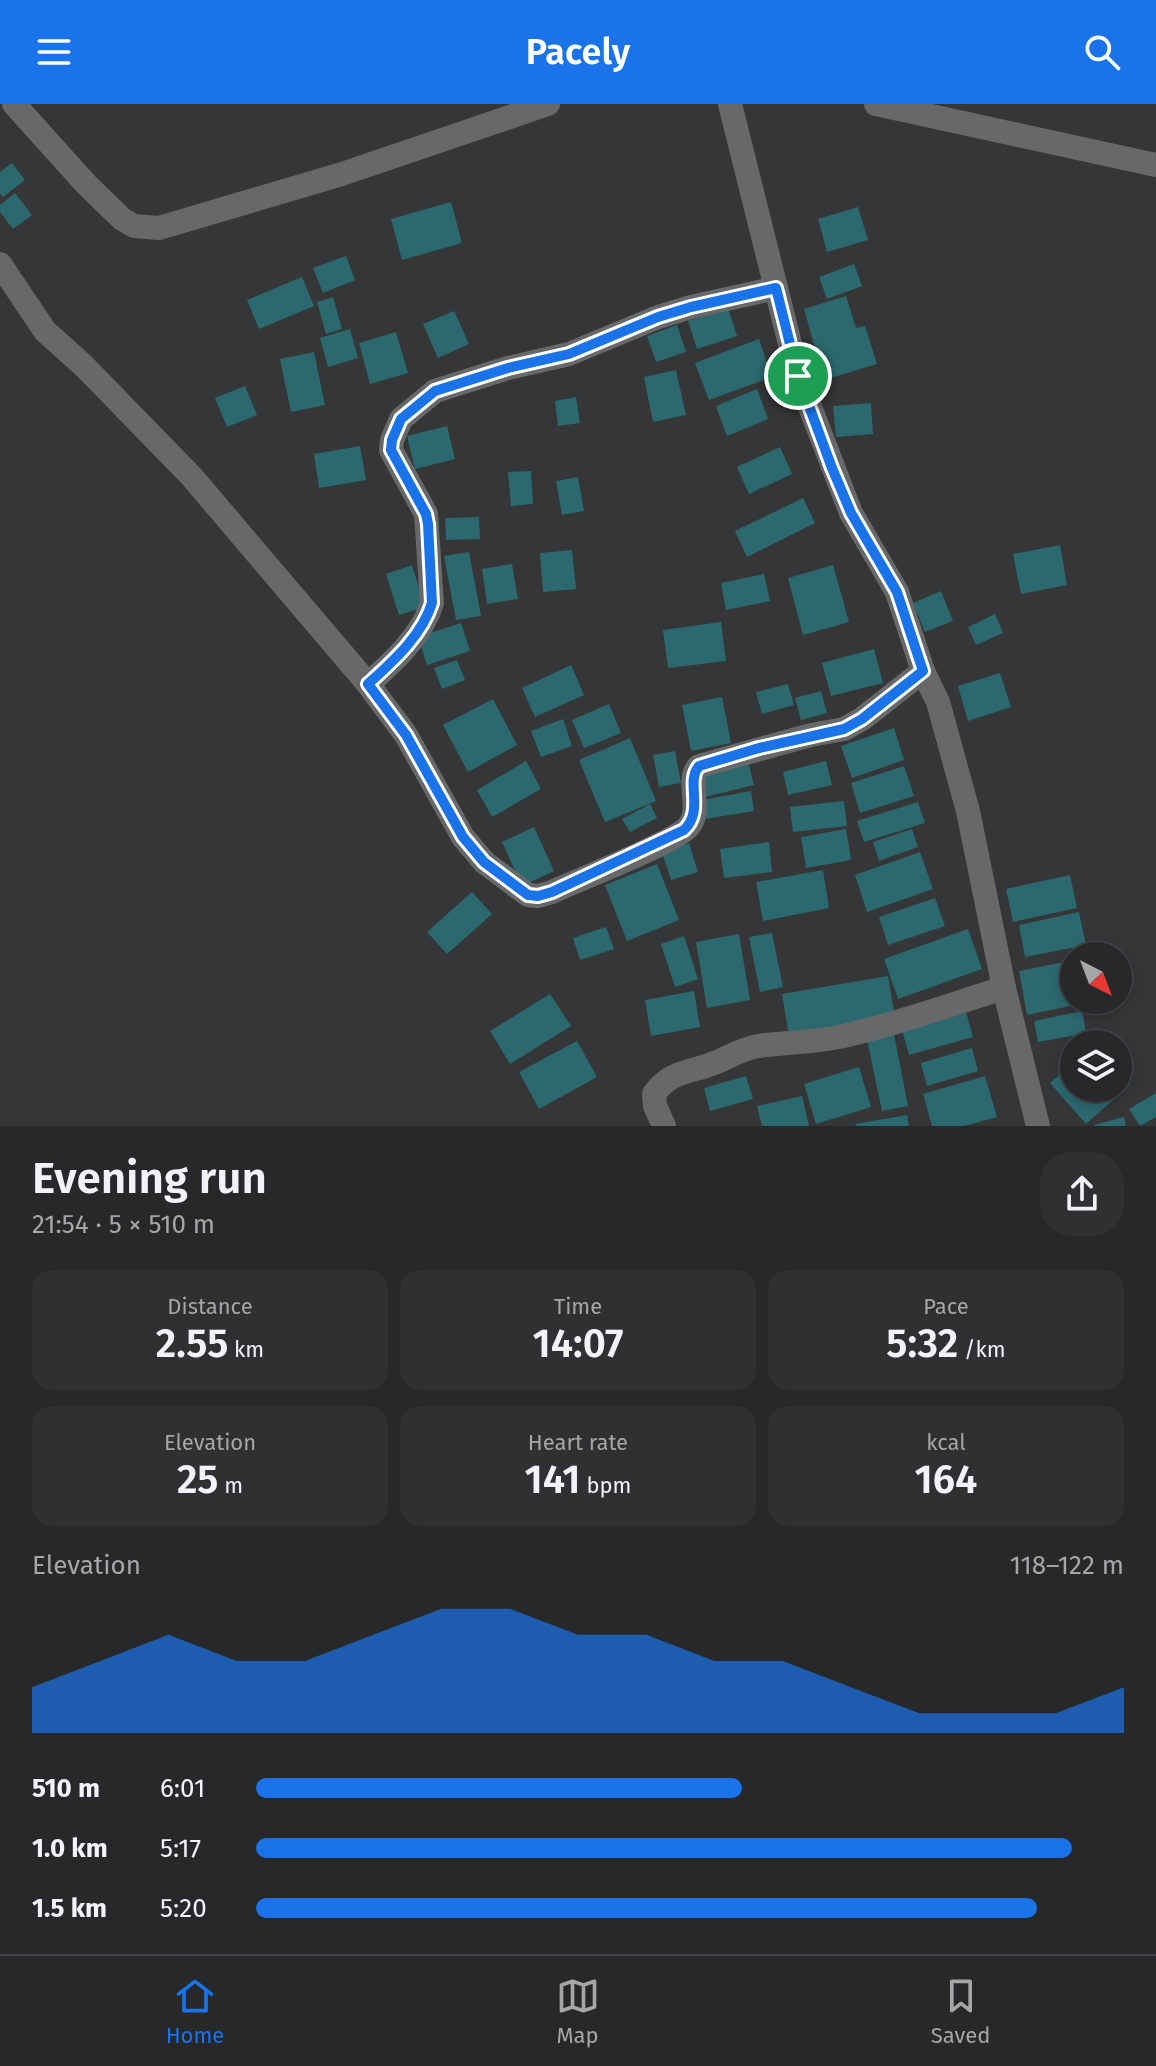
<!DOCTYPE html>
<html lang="en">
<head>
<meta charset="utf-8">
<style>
	:root { --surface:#27282a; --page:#2f3032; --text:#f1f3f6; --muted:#a4a6a8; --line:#434447; --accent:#1a73e8 }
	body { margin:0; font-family:"Fira Sans",sans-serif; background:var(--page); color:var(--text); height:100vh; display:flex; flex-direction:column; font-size:30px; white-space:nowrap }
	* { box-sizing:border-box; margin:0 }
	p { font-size:26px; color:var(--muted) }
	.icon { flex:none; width:44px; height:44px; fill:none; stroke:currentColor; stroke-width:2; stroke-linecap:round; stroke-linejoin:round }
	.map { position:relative; height:1022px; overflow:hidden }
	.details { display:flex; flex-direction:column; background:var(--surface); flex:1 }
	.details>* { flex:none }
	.needle { width:52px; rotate:138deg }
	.tools { position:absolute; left:1060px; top:838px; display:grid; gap:16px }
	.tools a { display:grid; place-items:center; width:72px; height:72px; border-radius:50%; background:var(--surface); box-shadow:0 4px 12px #0003,0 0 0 2px var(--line); font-size:40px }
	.pin { position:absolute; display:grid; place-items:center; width:68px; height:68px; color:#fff; margin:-34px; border:4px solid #fff; border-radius:50%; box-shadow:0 2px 8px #0007 }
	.round { display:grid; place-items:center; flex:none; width:84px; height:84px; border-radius:32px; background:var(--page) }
	.headline { display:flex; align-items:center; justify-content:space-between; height:136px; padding:0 32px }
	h1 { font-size:44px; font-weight:600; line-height:60px }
	.stats { display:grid; grid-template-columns:repeat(3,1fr); gap:12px; height:136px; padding:8px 32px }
	.stats div { display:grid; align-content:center; border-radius:20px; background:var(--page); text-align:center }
	.stats b { font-size:40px; font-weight:600 }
	.stats small { font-size:22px; font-weight:400 }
	.stats p { font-size:22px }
	.chart { height:224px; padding:16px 32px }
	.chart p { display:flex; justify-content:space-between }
	.chart svg { width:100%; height:144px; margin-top:8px; fill:var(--accent); opacity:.7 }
	ul { padding:0 32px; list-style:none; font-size:26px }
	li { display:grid; grid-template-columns:128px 96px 1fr; align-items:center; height:60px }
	li i { height:20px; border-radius:10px; background:var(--accent) }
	header { display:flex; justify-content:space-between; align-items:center; height:104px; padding:0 32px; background:var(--accent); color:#fff; font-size:36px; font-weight:600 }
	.tab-bar { display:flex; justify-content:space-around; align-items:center; height:112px; border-top:2px solid var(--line); background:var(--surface); font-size:22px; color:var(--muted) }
	.tab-bar a { display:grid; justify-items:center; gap:4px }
	.tab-bar .active { color:var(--accent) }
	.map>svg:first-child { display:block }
	.building { fill:#2c696f }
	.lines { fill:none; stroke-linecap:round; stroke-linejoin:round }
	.minor { stroke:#676869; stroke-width:24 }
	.route-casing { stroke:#fff; stroke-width:16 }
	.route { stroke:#1a73e8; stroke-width:10 }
</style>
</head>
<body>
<header><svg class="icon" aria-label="menu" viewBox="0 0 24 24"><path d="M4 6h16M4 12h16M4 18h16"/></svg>Pacely<svg class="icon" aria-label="search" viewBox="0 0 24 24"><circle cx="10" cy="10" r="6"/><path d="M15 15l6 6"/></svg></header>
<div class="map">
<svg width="1156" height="1022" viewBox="0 0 1156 1022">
	<rect width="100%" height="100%" fill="#343638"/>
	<g class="building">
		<path d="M12,59L25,76L3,93L0,90V68Z"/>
		<path d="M15,89L32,111L13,125L0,108V101Z"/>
		<path d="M451,98L462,139L402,156L391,115Z"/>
		<path d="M858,103L868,136L827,148L818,115Z"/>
		<path d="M346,152L355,176L323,189L313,164Z"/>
		<path d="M854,160L862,182L827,195L819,173Z"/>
		<path d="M302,173L314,202L259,225L247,196Z"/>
		<path d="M846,192L856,224L865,222L877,260L824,276L804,205Z"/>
		<path d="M333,193L342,225L326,230L317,198Z"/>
		<path d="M728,204L737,232L697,245L688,217Z"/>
		<path d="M454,207L469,240L438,254L423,220Z"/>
		<path d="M677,221L686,248L656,258L647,232Z"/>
		<path d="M350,225L358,254L328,263L320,234Z"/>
		<path d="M396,228L408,269L370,280L359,239Z"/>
		<path d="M759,235L772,273L709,296L695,259Z"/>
		<path d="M314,248L325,301L291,308L280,255Z"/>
		<path d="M676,266L686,311L653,318L644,273Z"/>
		<path d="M245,282L257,311L227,323L215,294Z"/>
		<path d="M757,285L768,315L727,332L716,302Z"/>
		<path d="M576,293L580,319L558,322L555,297Z"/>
		<path d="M871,299L873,330L836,333L833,302Z"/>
		<path d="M447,322L455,355L415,365L407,332Z"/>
		<path d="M360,342L366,376L319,384L314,350Z"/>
		<path d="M780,343L792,370L749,390L737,363Z"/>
		<path d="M531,367L533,400L511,402L508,368Z"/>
		<path d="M578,373L584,407L562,411L556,377Z"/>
		<path d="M803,394L815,419L747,453L735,427Z"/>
		<path d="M479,413L480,435L446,436L445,414Z"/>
		<path d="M1060,441L1067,481L1021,490L1013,450Z"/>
		<path d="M572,446L576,485L543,488L540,449Z"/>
		<path d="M469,448L481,512L456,516L444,452Z"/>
		<path d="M512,460L518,495L487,500L482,465Z"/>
		<path d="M412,461L425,503L399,511L386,470Z"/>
		<path d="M833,461L849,518L803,531L788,474Z"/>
		<path d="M764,470L770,497L726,506L721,479Z"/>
		<path d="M941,487L953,517L925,528L913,499Z"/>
		<path d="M995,510L1003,529L976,541L968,523Z"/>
		<path d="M721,518L726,557L668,564L663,526Z"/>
		<path d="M461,519L470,547L427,561L418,533Z"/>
		<path d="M874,545L883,579L831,592L822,559Z"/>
		<path d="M457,556L465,576L442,585L434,564Z"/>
		<path d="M571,561L584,591L535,613L522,584Z"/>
		<path d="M1000,569L1011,603L968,617L958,582Z"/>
		<path d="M788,580L794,601L762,610L756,588Z"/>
		<path d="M821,587L827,609L801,616L795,594Z"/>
		<path d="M722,593L731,639L691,647L682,601Z"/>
		<path d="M493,595L517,641L468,668L443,621Z"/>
		<path d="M609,600L621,629L584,644L572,616Z"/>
		<path d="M563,615L572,642L541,653L531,627Z"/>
		<path d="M894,624L904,656L852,674L841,642Z"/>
		<path d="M630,634L656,697L605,718L579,656Z"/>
		<path d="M675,647L681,679L659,683L653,651Z"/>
		<path d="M747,653L754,681L705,693L698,666Z"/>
		<path d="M526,657L541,685L492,713L477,686Z"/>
		<path d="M826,657L832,681L788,691L783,668Z"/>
		<path d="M904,662L914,692L860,709L851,679Z"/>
		<path d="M751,687L754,707L705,715L702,696Z"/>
		<path d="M844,697L847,722L793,728L790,703Z"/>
		<path d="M918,698L925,719L864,738L857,717Z"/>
		<path d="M650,700L657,714L630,728L622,715Z"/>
		<path d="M534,723L554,767L522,782L502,738Z"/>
		<path d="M846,725L851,756L806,764L801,733Z"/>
		<path d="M912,725L918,743L879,757L873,738Z"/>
		<path d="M769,738L772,768L724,774L720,745Z"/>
		<path d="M689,739L698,768L671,776L662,748Z"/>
		<path d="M920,748L933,785L867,808L855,771Z"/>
		<path d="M657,760L679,816L627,837L605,781Z"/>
		<path d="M823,766L829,804L763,817L756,778Z"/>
		<path d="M1070,771L1077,804L1013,818L1006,785Z"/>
		<path d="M472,788L492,810L447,850L427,828Z"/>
		<path d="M935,794L945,822L888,841L879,813Z"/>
		<path d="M1079,808L1086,841L1025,853L1019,821Z"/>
		<path d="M606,823L614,845L580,856L573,834Z"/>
		<path d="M968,825L982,865L898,895L884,855Z"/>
		<path d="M772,829L783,883L760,888L749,833Z"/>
		<path d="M739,830L750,896L707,904L696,838Z"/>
		<path d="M684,832L698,875L675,883L661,840Z"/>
		<path d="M1074,856V896L1094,897L1027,911L1019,867Z"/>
		<path d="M888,872L895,914L789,932L782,890Z"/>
		<path d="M694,887L700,923L651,932L645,896Z"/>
		<path d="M550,890L571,922L510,960L490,927Z"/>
		<path d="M1082,907L1086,929L1038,938L1034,917Z"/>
		<path d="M966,908L973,933L909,951L902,926Z"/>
		<path d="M893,925L908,1002L882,1007L866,931Z"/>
		<path d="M577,937L597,973L539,1005L519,968Z"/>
		<path d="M972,944L978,967L927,982L921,959Z"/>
		<path d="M1074,958V984H1118V968L1130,981L1086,1020L1050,979Z"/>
		<path d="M859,963L871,1003L816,1020L804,980Z"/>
		<path d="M746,972L753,995L710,1007L704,984Z"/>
		<path d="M985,972L997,1013L964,1022H932L923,990Z"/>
		<path d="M1156,989V1013L1140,1022L1129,1005Z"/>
		<path d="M802,992L809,1022H762L757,1002Z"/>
		<path d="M907,1011L909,1022H856L855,1020Z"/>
		<path d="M1124,1013L1126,1022H1094V1021Z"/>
	</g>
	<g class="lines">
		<g class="minor">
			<path d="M14,0L86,80L122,115L134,122L159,124L342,70L548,0"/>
			<path d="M730,0L798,272L851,409L897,488L923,567L938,598L968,707L1004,884L1038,1022"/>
			<path d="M876,0L1156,61"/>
			<path d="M0,160L45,227L84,262L192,373L368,580L406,631L463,733L484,758L528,791L538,792L552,788C577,776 675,739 689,722C703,705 685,676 699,662L811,631L844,625L862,615L923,567"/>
			<path d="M368,580C393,558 422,532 432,499L426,410L391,346L392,336L401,315L435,287L508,264L569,250L658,213L691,203L776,184"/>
			<path d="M664,1022L655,1002L654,990C669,969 684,969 706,962C724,957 739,945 758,942C791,938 824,938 856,929C906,917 955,899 1004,884"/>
		</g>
	</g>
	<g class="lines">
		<g class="route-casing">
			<path id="route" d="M776,184L798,272L832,364L851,409L897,488L923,567L862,615L844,625L759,644L699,662C685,678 705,706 684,726L552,788L538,792L528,791L484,758L463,733L406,631L368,580C392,558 422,532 432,499L428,420L426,410L391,346L392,336L401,315L435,287L508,264L569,250L658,213L691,203Z"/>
		</g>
		<use href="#route" class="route"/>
	</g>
</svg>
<div class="tools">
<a><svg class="needle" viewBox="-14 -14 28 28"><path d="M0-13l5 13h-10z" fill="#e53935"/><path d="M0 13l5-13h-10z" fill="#a4a6a8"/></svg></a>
<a><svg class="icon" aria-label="layers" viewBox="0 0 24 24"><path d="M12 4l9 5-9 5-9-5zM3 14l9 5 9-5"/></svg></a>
</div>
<div class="pin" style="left:798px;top:272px;background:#1e9e55"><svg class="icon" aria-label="arrive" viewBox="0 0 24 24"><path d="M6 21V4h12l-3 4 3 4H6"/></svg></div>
</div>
<section class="details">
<div class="headline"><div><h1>Evening run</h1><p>21:54 · 5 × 510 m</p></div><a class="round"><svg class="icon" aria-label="share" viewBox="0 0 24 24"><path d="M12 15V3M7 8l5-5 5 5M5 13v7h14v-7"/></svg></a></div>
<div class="stats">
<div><p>Distance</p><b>2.55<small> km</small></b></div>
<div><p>Time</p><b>14:07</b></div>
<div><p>Pace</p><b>5:32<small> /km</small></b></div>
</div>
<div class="stats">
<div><p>Elevation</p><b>25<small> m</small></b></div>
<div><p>Heart rate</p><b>141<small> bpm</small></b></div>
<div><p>kcal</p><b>164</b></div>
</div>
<div class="chart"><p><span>Elevation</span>118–122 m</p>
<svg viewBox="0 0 160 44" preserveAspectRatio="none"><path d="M0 44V30L10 22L20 14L30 22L40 22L50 14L60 6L70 6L80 14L90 14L100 22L110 22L120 30L130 38L140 38L150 38L160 30V44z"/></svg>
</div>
<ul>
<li><b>510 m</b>6:01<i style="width:56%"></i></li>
<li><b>1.0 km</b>5:17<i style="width:94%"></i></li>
<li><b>1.5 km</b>5:20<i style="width:90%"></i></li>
</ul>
</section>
<nav class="tab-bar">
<a class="active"><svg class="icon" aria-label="home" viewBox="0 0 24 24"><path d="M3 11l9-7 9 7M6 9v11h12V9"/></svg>Home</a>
<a><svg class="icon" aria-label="map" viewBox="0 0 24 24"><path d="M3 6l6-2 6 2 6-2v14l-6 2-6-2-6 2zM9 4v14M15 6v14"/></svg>Map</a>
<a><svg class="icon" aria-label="saved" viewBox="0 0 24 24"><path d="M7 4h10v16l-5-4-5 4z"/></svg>Saved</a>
</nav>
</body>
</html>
